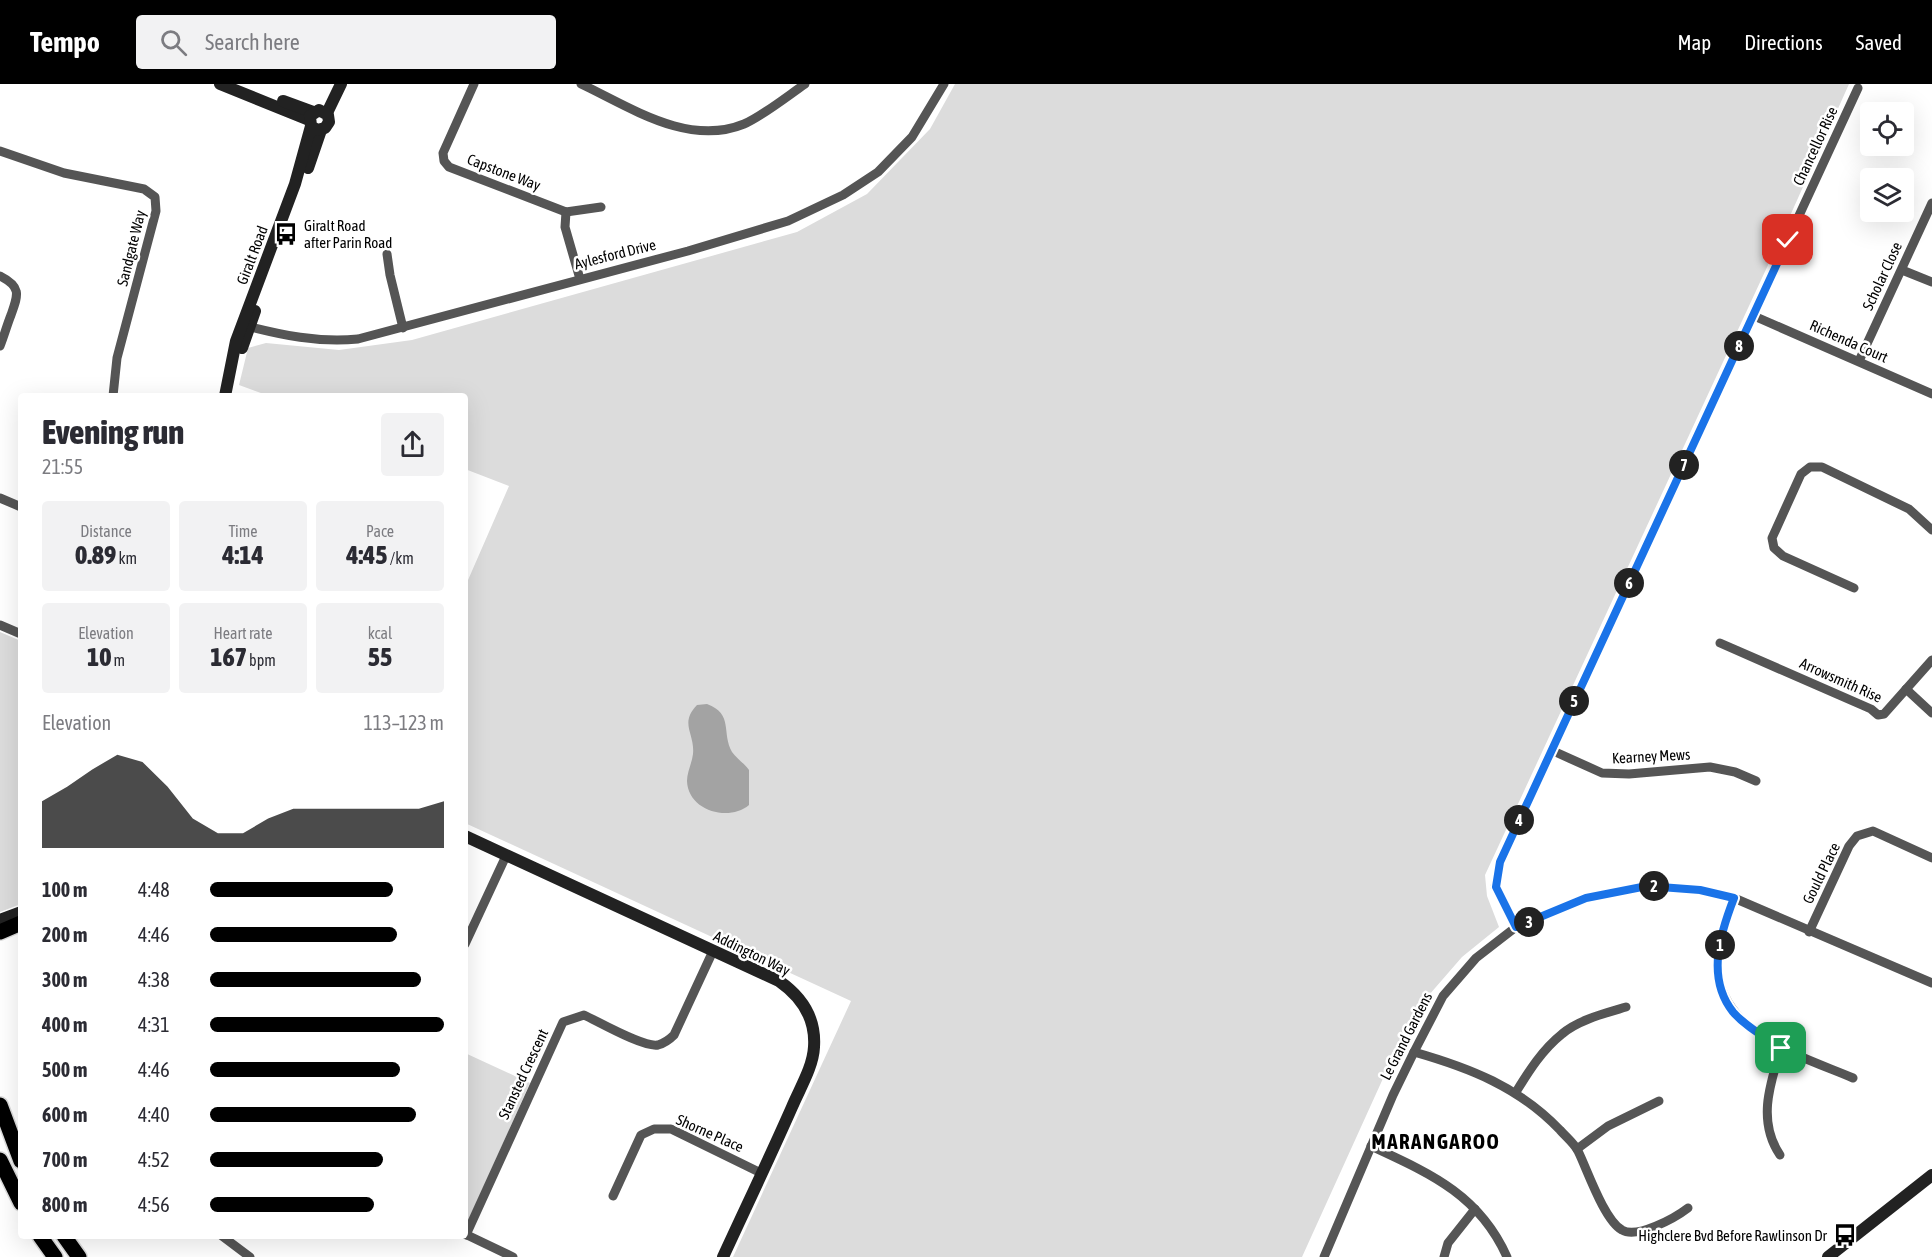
<!DOCTYPE html>
<html lang="en">
<head>
<meta charset="utf-8">
<style>
	:root { --surface:#fff; --page:#f2f2f3; --text:#2b2b33; --muted:#7c7c81; --accent:#000 }
	body { margin:0; font-family:"Asap Condensed",sans-serif; background:var(--page); color:var(--text); height:100vh; display:flex; flex-direction:column; font-size:22px; white-space:nowrap }
	* { box-sizing:border-box; margin:0 }
	p { font-size:20px; color:var(--muted) }
	.icon { flex:none; width:33px; height:33px; fill:none; stroke:currentColor; stroke-width:2; stroke-linecap:round; stroke-linejoin:round }
	.map { position:relative; flex:1; overflow:hidden }
	.panel { position:absolute; left:18px; top:309px; width:450px; height:846px; display:flex; flex-direction:column; background:var(--surface); border-radius:6px; box-shadow:0 6px 24px #0002 }
	.panel>* { flex:none }
	.fabs { position:absolute; left:1860px; top:18px; display:grid; gap:12px }
	.fabs a { display:grid; place-items:center; width:54px; height:54px; border-radius:6px; background:var(--surface); box-shadow:0 6px 24px #0002; font-size:30px }
	.pin { position:absolute; display:grid; place-items:center; width:51px; height:51px; color:#fff; margin:-26px; border-radius:12px; box-shadow:0 3px 9px #0006 }
	.km { position:absolute; width:30px; height:30px; margin:-15px; border-radius:50%; background:#222; color:#fff; font-size:16px; line-height:30px; text-align:center }
	.round { display:grid; place-items:center; flex:none; width:63px; height:63px; border-radius:6px; background:var(--page) }
	.head { display:flex; align-items:center; justify-content:space-between; height:102px; padding:0 24px }
	h1 { font-size:33px; font-weight:800; line-height:45px }
	.metrics { display:grid; grid-template-columns:repeat(3,1fr); gap:9px; height:102px; padding:6px 24px }
	.metrics div { display:grid; align-content:center; border-radius:6px; background:var(--page); text-align:center }
	.metrics b { font-size:26px; font-weight:800 }
	.metrics small { font-size:16px; font-weight:400 }
	.metrics p { font-size:16px }
	.chart { height:168px; padding:12px 24px }
	.chart p { display:flex; justify-content:space-between }
	.chart svg { width:100%; height:108px; margin-top:6px; fill:var(--accent); opacity:.7 }
	ul { padding:0 24px; list-style:none; font-size:20px }
	li { display:grid; grid-template-columns:96px 72px 1fr; align-items:center; height:45px }
	li i { height:15px; border-radius:8px; background:var(--accent) }
	header { display:flex; align-items:center; gap:36px; box-sizing:border-box; height:84px; padding:0 30px; background:var(--accent); color:#fff }
	header strong { font-size:28px }
	nav { display:flex; gap:33px; margin-inline-start:auto; font-size:21px }
	.search { width:420px; height:54px; background:var(--page); display:flex; align-items:center; gap:15px; box-sizing:border-box; padding:0 21px; border-radius:6px; color:var(--muted); font-size:22px }
	.map>svg:first-child { display:block }
	.green { fill:#dcdcdc }
	.water { fill:#a3a3a3 }
	.lines { fill:none; stroke-linecap:round; stroke-linejoin:round }
	.primary-casing { stroke:#dbdbdb; stroke-width:18 }
	.street { stroke:#555; stroke-width:9 }
	.secondary { stroke:#222; stroke-width:12 }
	.primary { stroke:#000; stroke-width:15 }
	.route-casing { stroke:#fff; stroke-width:12 }
	.route { stroke:#1a73e8; stroke-width:8 }
	.labels { text-anchor:middle; dominant-baseline:central; stroke-width:5; stroke-linejoin:round; paint-order:stroke }
	.street-label { font-size:15px; fill:#000; stroke:#fff }
	.poi-label { font-size:15px; fill:#000; stroke:#fff; text-anchor:start }
	.district-label { font-size:21px; font-weight:bold; letter-spacing:1.5px; fill:#000; stroke:#fff }
</style>
</head>
<body>
<header>
<strong>Tempo</strong>
<div class="search"><svg class="icon" aria-label="search" viewBox="0 0 24 24"><circle cx="10" cy="10" r="6"/><path d="M15 15l6 6"/></svg>Search here</div>
<nav><a>Map</a><a>Directions</a><a>Saved</a></nav>
</header>
<div class="map">
<svg width="1932" height="1173" viewBox="0 0 1932 1173">
	<rect width="100%" height="100%" fill="#fff"/>
	<g class="green">
		<path d="M955,0H1849L1768,181L1485,791L1487,812L1499,843L1462,873L1429,911L1395,968L1302,1173H733L851,917L465,739V503L509,402L465,385V312H269L239,301L248,264L266,259L339,266L412,256L797,148L867,110L930,45Z"/>
		<path d="M0,548L21,557V820L0,828Z"/>
		<path d="M465,969L530,999L469,1135L465,1136Z"/>
	</g>
	<path class="water" d="M707,620C734,630 721,649 732,668C737,675 744,679 749,686V721C729,738 688,727 687,697C687,688 692,679 693,670C695,649 679,640 697,621Z"/>
	<g class="lines">
		<g class="primary-casing">
			<g id="primary">
				<path d="M0,848L21,839"/>
				<path d="M0,1021L21,1077"/>
				<path d="M0,1076L21,1119"/>
				<path d="M40,1152L55,1173"/>
				<path d="M64,1152L79,1173"/>
			</g>
		</g>
		<g class="street">
			<path d="M474,0L443,69L444,77L449,83L566,128L601,123"/>
			<path d="M581,0C630,23 688,63 744,40C761,33 789,11 805,0"/>
			<path d="M0,67L64,89L144,105L155,113L156,127L117,274L113,312"/>
			<path d="M566,128L565,143L580,195"/>
			<path d="M387,170L390,191L403,244"/>
			<path d="M1902,186L1932,198"/>
			<path d="M0,192C22,203 18,211 11,231C7,241 4,252 0,262"/>
			<path d="M1754,232L1932,310"/>
			<path d="M243,241C282,251 318,259 358,255L688,167L788,137L843,111L878,88L912,53L944,0"/>
			<path d="M1859,277L1932,119"/>
			<path d="M0,414L21,423"/>
			<path d="M1854,504L1783,472L1774,464L1772,454L1801,390L1810,383H1822L1909,425L1932,446"/>
			<path d="M0,541L21,550"/>
			<path d="M1720,559L1871,625L1878,631L1884,630L1932,576"/>
			<path d="M1906,605L1932,629"/>
			<path d="M1551,666L1602,689L1629,690L1710,683L1735,688L1756,697"/>
			<path d="M1734,814C1726,835 1716,858 1717,881C1720,950 1801,972 1853,994"/>
			<path d="M1516,843L1495,803L1500,778L1858,4"/>
			<path d="M1809,848L1849,762L1857,752L1873,747L1932,774"/>
			<path d="M465,860L506,772"/>
			<path d="M1414,968C1470,984 1519,1003 1560,1046C1566,1053 1574,1059 1578,1067C1587,1085 1604,1136 1622,1146C1637,1155 1675,1134 1688,1124"/>
			<path d="M1516,1008C1529,987 1542,966 1562,950C1578,936 1606,929 1626,923"/>
			<path d="M1371,1062C1429,1089 1479,1110 1507,1173"/>
			<path d="M1577,1065L1608,1042L1659,1017"/>
			<path d="M1780,1071C1757,1037 1770,1000 1781,964"/>
			<path d="M613,1112L641,1051L654,1045H671L761,1089"/>
			<path d="M465,1150L513,1173"/>
			<path d="M466,1151L563,938L584,931C599,938 644,964 658,961C665,959 670,955 674,951L713,867"/>
			<path d="M222,1152L250,1173"/>
			<path d="M1324,1173L1393,1011L1414,968L1443,912L1476,874L1516,843L1586,814L1647,802L1700,806L1734,814L1932,899"/>
			<path d="M1444,1173L1448,1159L1475,1125"/>
		</g>
		<g class="secondary">
			<path d="M220,0L309,36"/>
			<path d="M283,17L313,28"/>
			<path d="M327,29L341,0"/>
			<path d="M308,84L321,46"/>
			<path d="M242,264L255,227"/>
			<path d="M225,312L236,257L295,100L311,42L310,32L319,26L328,31L329,38L325,44L317,46L311,42"/>
			<path d="M465,752L779,897C802,913 816,934 814,963C813,983 800,1004 792,1023C770,1073 746,1123 723,1173"/>
			<path d="M0,836L21,828"/>
			<path d="M1828,1173L1932,1091"/>
		</g>
		<use href="#primary" class="primary"/>
	</g>
	<g class="lines">
		<g class="route-casing">
			<path id="route" d="M1781,964C1765,953 1746,943 1733,928C1706,894 1720,850 1734,814L1700,806L1647,802L1586,814L1516,843L1496,803L1500,778L1788,156"/>
		</g>
		<use href="#route" class="route"/>
	</g>
	<defs>
		<g id="bus-bare" transform="scale(1.8)"><path d="M-5-6H5V4H4V6H2V4H-2V6H-4V4H-5ZM-3.5-4V0h7V-4ZM-3.5 1.2v1.5H-2V1.2ZM2 1.2v1.5H3.5V1.2Z" fill="#000" stroke="#fff" stroke-width="2.5" paint-order="stroke"/></g>
	</defs>
	<g fill-rule="evenodd">
		<use href="#bus-bare" x="286" y="150"/>
		<use href="#bus-bare" x="1845" y="1151"/>
	</g>
	<g class="labels">
		<g class="street-label">
			<text transform="translate(1815 62) rotate(-65)">Chancellor Rise</text>
			<text transform="translate(504 88) rotate(21)">Capstone Way</text>
			<text transform="translate(131 164) rotate(-76)">Sandgate Way</text>
			<text transform="translate(615 170) rotate(-14)">Aylesford Drive</text>
			<text transform="translate(252 171) rotate(-69)">Giralt Road</text>
			<text transform="translate(1882 192) rotate(-65)">Scholar Close</text>
			<text transform="translate(1849 257) rotate(24)">Richenda Court</text>
			<text transform="translate(1841 596) rotate(24)">Arrowsmith Rise</text>
			<text transform="translate(1651 672) rotate(-3)">Kearney Mews</text>
			<text transform="translate(1821 789) rotate(-64)">Gould Place</text>
			<text transform="translate(752 869) rotate(26)">Addington Way</text>
			<text transform="translate(1406 952) rotate(-63)">Le Grand Gardens</text>
			<text transform="translate(523 990) rotate(-65)">Stansted Crescent</text>
			<text transform="translate(710 1049) rotate(24)">Shorne Place</text>
		</g>
		<g class="poi-label">
			<text x="304" y="141">Giralt Road<tspan x="304" dy="17">after Parin Road</tspan></text>
			<text x="1827" y="1151" text-anchor="end">Highclere Bvd Before Rawlinson Dr</text>
		</g>
		<g class="district-label">
			<text x="1436" y="1057">MARANGAROO</text>
		</g>
	</g>
</svg>
<div class="fabs">
<a><svg class="icon" aria-label="locate" viewBox="0 0 24 24"><circle cx="12" cy="12" r="6"/><path d="M12 2v4M12 18v4M2 12h4M18 12h4"/></svg></a>
<a><svg class="icon" aria-label="layers" viewBox="0 0 24 24"><path d="M12 4l9 5-9 5-9-5zM3 14l9 5 9-5"/></svg></a>
</div>
<div class="pin" style="left:1781px;top:964px;background:#1e9e55"><svg class="icon" aria-label="arrive" viewBox="0 0 24 24"><path d="M6 21V4h12l-3 4 3 4H6"/></svg></div>
<div class="pin" style="left:1788px;top:156px;background:#d93025"><svg class="icon" aria-label="check" viewBox="0 0 24 24"><path d="M5 12l5 5 9-10"/></svg></div>
<b class="km" style="left:1720px;top:861px">1</b>
<b class="km" style="left:1654px;top:802px">2</b>
<b class="km" style="left:1529px;top:838px">3</b>
<b class="km" style="left:1519px;top:736px">4</b>
<b class="km" style="left:1574px;top:617px">5</b>
<b class="km" style="left:1629px;top:499px">6</b>
<b class="km" style="left:1684px;top:381px">7</b>
<b class="km" style="left:1739px;top:262px">8</b>
<section class="panel">
<div class="head"><div><h1>Evening run</h1><p>21:55</p></div><a class="round"><svg class="icon" aria-label="share" viewBox="0 0 24 24"><path d="M12 15V3M7 8l5-5 5 5M5 13v7h14v-7"/></svg></a></div>
<div class="metrics">
<div><p>Distance</p><b>0.89<small> km</small></b></div>
<div><p>Time</p><b>4:14</b></div>
<div><p>Pace</p><b>4:45<small> /km</small></b></div>
</div>
<div class="metrics">
<div><p>Elevation</p><b>10<small> m</small></b></div>
<div><p>Heart rate</p><b>167<small> bpm</small></b></div>
<div><p>kcal</p><b>55</b></div>
</div>
<div class="chart"><p><span>Elevation</span>113–123 m</p>
<svg viewBox="0 0 160 44" preserveAspectRatio="none"><path d="M0 44V25L10 19L20 12L30 6L40 9L50 19L60 32L70 38L80 38L90 32L100 28L110 28L120 28L130 28L140 28L150 28L160 25V44z"/></svg>
</div>
<ul>
<li><b>100 m</b>4:48<i style="width:78%"></i></li>
<li><b>200 m</b>4:46<i style="width:80%"></i></li>
<li><b>300 m</b>4:38<i style="width:90%"></i></li>
<li><b>400 m</b>4:31<i style="width:100%"></i></li>
<li><b>500 m</b>4:46<i style="width:81%"></i></li>
<li><b>600 m</b>4:40<i style="width:88%"></i></li>
<li><b>700 m</b>4:52<i style="width:74%"></i></li>
<li><b>800 m</b>4:56<i style="width:70%"></i></li>
</ul>
</section>
</div>
</body>
</html>
